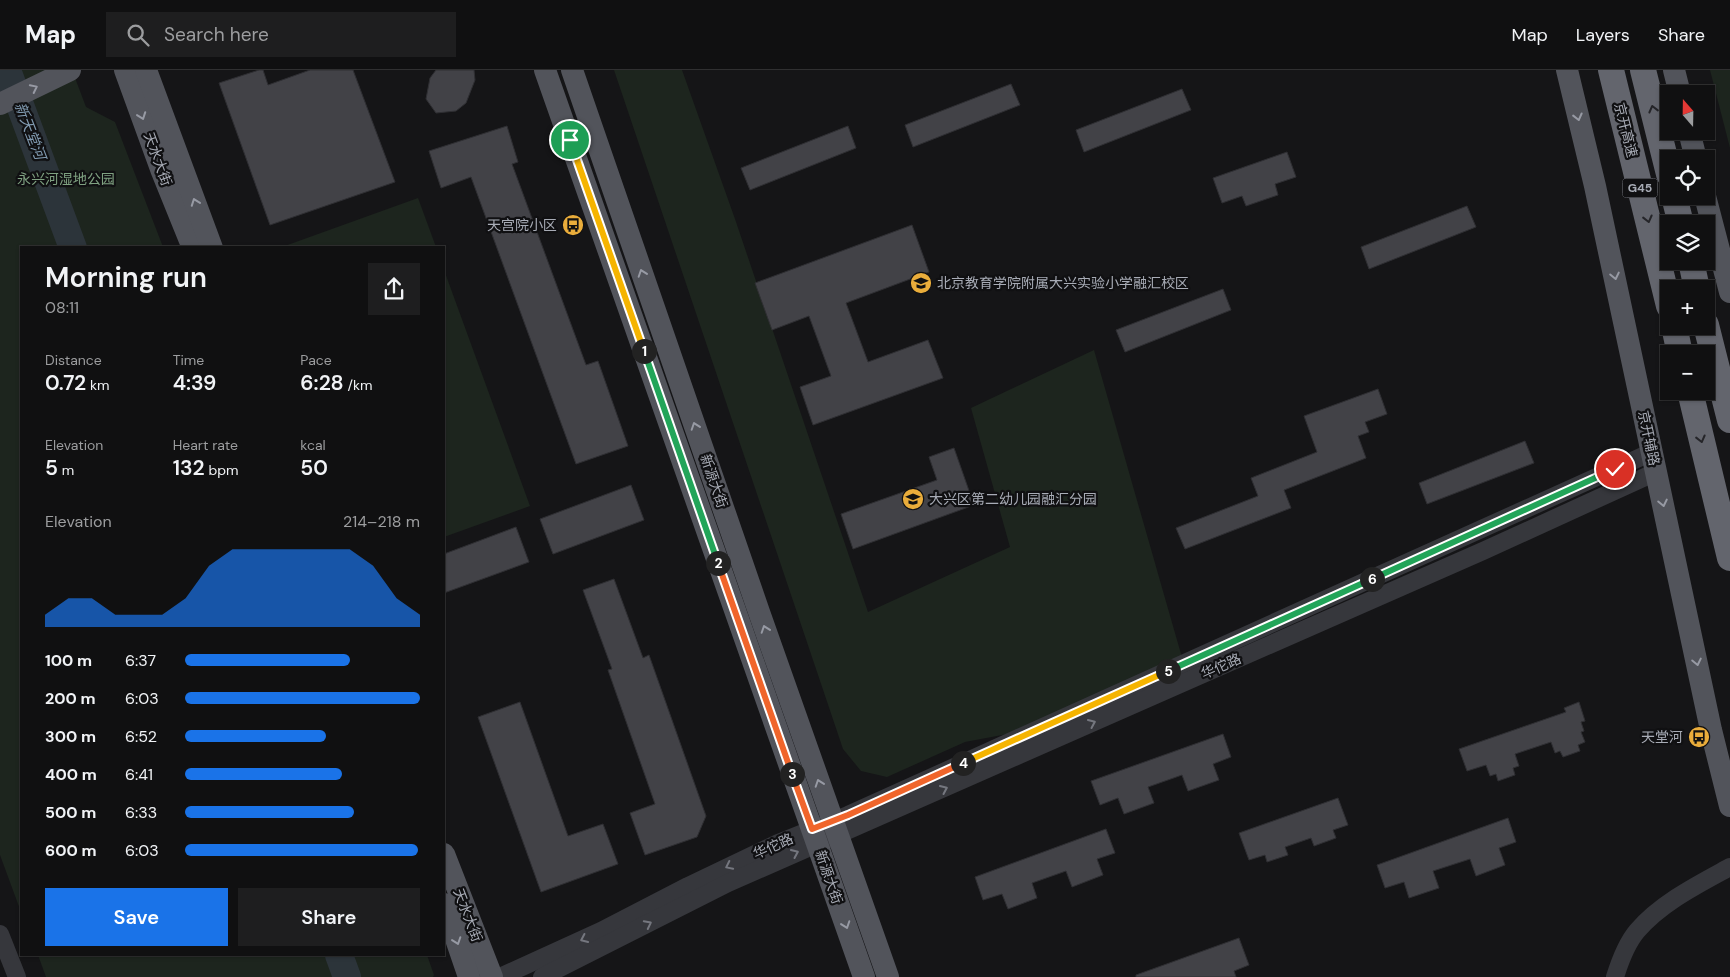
<!DOCTYPE html>
<html lang="en">
<head>
<meta charset="utf-8">
<style>
	:root { --surface:#101011; --page:#1e1e1f; --text:#f1f3f6; --muted:#9c9d9f; --line:#303031; --accent:#1a73e8 }
	body { margin:0; font-family:"DM Sans","Noto Sans SC",sans-serif; background:var(--page); color:var(--text); height:100vh; display:flex; flex-direction:column; font-size:19px; white-space:nowrap }
	* { box-sizing:border-box; margin:0 }
	p { font-size:16px; color:var(--muted) }
	.icon { flex:none; width:28px; height:28px; fill:none; stroke:currentColor; stroke-width:2; stroke-linecap:round; stroke-linejoin:round }
	.map { position:relative; flex:1; overflow:hidden }
	.drawer { position:absolute; left:20px; top:176px; width:425px; height:710px; display:flex; flex-direction:column; background:var(--surface); border-radius:0px; box-shadow:0 1px 4px #0004,0 0 0 1px var(--line) }
	.drawer>* { flex:none }
	.needle { width:32px; rotate:340deg }
	.controls { position:absolute; left:1660px; top:15px; display:grid; gap:10px }
	.controls a { display:grid; place-items:center; width:55px; height:55px; border-radius:0px; background:var(--surface); box-shadow:0 1px 4px #0004,0 0 0 1px var(--line); font-size:25px }
	.pin { position:absolute; display:grid; place-items:center; width:42px; height:42px; color:#fff; margin:-21px; border:2px solid #fff; border-radius:50%; box-shadow:0 1px 5px #0007 }
	.km { position:absolute; width:25px; height:25px; margin:-12px; border-radius:50%; background:#222; color:#fff; font-size:14px; line-height:25px; text-align:center }
	.round { display:grid; place-items:center; flex:none; width:52px; height:52px; border-radius:0px; background:var(--page) }
	.overview { display:flex; align-items:center; justify-content:space-between; height:85px; padding:0 25px }
	h1 { font-size:28px; font-weight:600; line-height:38px }
	.stats { display:grid; grid-template-columns:repeat(3,1fr); gap:8px; height:85px; padding:5px 25px }
	.stats div { display:grid; align-content:center }
	.stats b { font-size:21px; font-weight:600 }
	.stats small { font-size:14px; font-weight:400 }
	.stats p { font-size:14px }
	.chart { height:140px; padding:10px 25px }
	.chart p { display:flex; justify-content:space-between }
	.chart svg { width:100%; height:90px; margin-top:5px; fill:var(--accent); opacity:.7 }
	.cta { display:flex; gap:10px; margin-top:auto; padding:10px 25px }
	.cta a { flex:1; height:58px; border-radius:0px; background:var(--accent); color:#fff; font-size:20px; font-weight:600; line-height:58px; text-align:center }
	.cta a+a { background:var(--page); color:var(--text) }
	ul { padding:0 25px; list-style:none; font-size:16px }
	li { display:grid; grid-template-columns:80px 60px 1fr; align-items:center; height:38px }
	li i { height:12px; border-radius:6px; background:var(--accent) }
	header { display:flex; align-items:center; gap:30px; box-sizing:border-box; height:70px; padding:0 25px; background:var(--surface); border-bottom:1px solid var(--line) }
	header strong { font-size:24px }
	nav { display:flex; gap:28px; margin-inline-start:auto; font-size:18px }
	.search { width:350px; height:45px; background:var(--page); display:flex; align-items:center; gap:12px; box-sizing:border-box; padding:0 18px; border-radius:0px; color:var(--muted); font-size:19px }
	.map>svg:first-child { display:block }
	.green { fill:#1d251e }
	.lines { fill:none; stroke-linecap:round; stroke-linejoin:round }
	.river { stroke:#2c343a; stroke-width:28 }
	.building { fill:#424247; stroke:#2f2f33 }
	.minor { stroke:#36373c; stroke-width:18 }
	.major { stroke:#52545b; stroke-width:22 }
	.highway { stroke:#63656d; stroke-width:26 }
	.oneway { stroke:#979aa4 }
	.oneway2 { stroke:#252529 }
	.oneway3 { stroke:#75777f }
	.split-1-casing { stroke:#fff; stroke-width:10 }
	.split-2-casing { stroke:#fff; stroke-width:10 }
	.split-3-casing { stroke:#fff; stroke-width:10 }
	.split-4-casing { stroke:#fff; stroke-width:10 }
	.split-5-casing { stroke:#fff; stroke-width:10 }
	.split-6-casing { stroke:#fff; stroke-width:10 }
	.split-7-casing { stroke:#fff; stroke-width:10 }
	.split-1 { stroke:#f5b400; stroke-width:6 }
	.split-2 { stroke:#22a559; stroke-width:6 }
	.split-3 { stroke:#f0652b; stroke-width:6 }
	.split-4 { stroke:#f0652b; stroke-width:6 }
	.split-5 { stroke:#f5b400; stroke-width:6 }
	.split-6 { stroke:#22a559; stroke-width:6 }
	.split-7 { stroke:#22a559; stroke-width:6 }
	.labels { text-anchor:middle; dominant-baseline:central; stroke-width:4.5; stroke-linejoin:round; paint-order:stroke }
	.shield { fill:#101012; stroke:#7a7d85; stroke-width:1 }
	.shield-label { font-size:12px; font-weight:bold; fill:#a8acb6 }
	.street-label { font-size:14px; fill:#a8acb6; stroke:#101012 }
	.park-label { font-size:14px; fill:#7fa181; stroke:#101012 }
	.poi-label { font-size:14px; fill:#a8acb6; stroke:#101012; text-anchor:end }
	.water-label { font-size:15px; font-style:italic; fill:#809ab0; stroke:#101012 }
</style>
</head>
<body>
<header>
<strong>Map</strong>
<div class="search"><svg class="icon" aria-label="search" viewBox="0 0 24 24"><circle cx="10" cy="10" r="6"/><path d="M15 15l6 6"/></svg>Search here</div>
<nav><a>Map</a><a>Layers</a><a>Share</a></nav>
</header>
<div class="map">
<svg width="1730" height="907" viewBox="0 0 1730 907">
	<rect width="100%" height="100%" fill="#151517"/>
	<g class="green">
		<path d="M0,0H72L86,37L115,52L163,177L21,178V842L0,785Z"/>
		<path d="M614,0H682L735,149L868,542L1010,477L971,338L1094,280L1183,591L1039,658L965,672L887,707L861,701L843,679Z"/>
		<path d="M1710,0H1730V78Z"/>
		<path d="M418,128L436,177H282Z"/>
		<path d="M444,200L530,436L444,467Z"/>
		<path d="M38,885H427L434,905L433,907H46Z"/>
	</g>
	<g class="lines">
		<g class="river">
			<path d="M7,0L73,178"/>
			<path d="M339,885L347,907"/>
		</g>
	</g>
	<g class="building">
		<path d="M259,0H263L268,15L310,0H353L395,112L270,155L219,13Z"/>
		<path d="M436,0H474L475,10L466,33L456,41L436,43L426,29L430,8Z"/>
		<path d="M1011,14L1020,35L913,77L905,55Z"/>
		<path d="M1182,19L1191,40L1084,82L1076,60Z"/>
		<path d="M507,56L518,92L512,94L586,295L598,291L628,376L576,394L471,107L441,118L429,81Z"/>
		<path d="M848,56L856,78L750,120L741,98Z"/>
		<path d="M1287,82L1296,107L1275,114L1278,125L1246,136L1242,126L1222,133L1213,108Z"/>
		<path d="M1467,136L1476,157L1369,199L1361,177Z"/>
		<path d="M912,155L929,202L846,233L868,292L928,270L943,308L813,355L800,317L831,306L809,246L772,260L755,213Z"/>
		<path d="M1223,219L1231,240L1125,282L1116,260Z"/>
		<path d="M1378,319L1387,344L1365,352L1369,362L1358,366L1366,388L1284,420L1291,438L1185,479L1176,458L1258,426L1251,408L1317,382L1304,346Z"/>
		<path d="M1525,371L1534,393L1427,434L1419,413Z"/>
		<path d="M954,378L974,435L853,479L841,444L937,410L929,387Z"/>
		<path d="M631,415L644,450L553,484L540,449Z"/>
		<path d="M516,457L529,492L444,523V484Z"/>
		<path d="M614,509L643,588L649,585L706,746L697,767L645,785L630,743L655,734L608,600L612,599L583,520Z"/>
		<path d="M520,632L568,766L603,754L618,794L541,822L478,647Z"/>
		<path d="M1579,632L1585,651L1581,652L1584,661L1581,662L1585,672L1578,675L1580,681L1563,687L1560,681L1555,683L1551,672L1515,684L1519,696L1513,698L1515,705L1498,711L1496,704L1490,706L1486,695L1467,701L1459,679L1566,642L1564,638Z"/>
		<path d="M1223,664L1231,687L1213,694L1219,710L1188,721L1182,705L1148,717L1154,733L1124,744L1118,728L1100,735L1091,711Z"/>
		<path d="M1338,728L1348,755L1333,760L1336,768L1314,776L1311,768L1285,777L1288,785L1267,792L1265,785L1249,790L1239,763Z"/>
		<path d="M1508,748L1516,772L1499,778L1505,795L1476,806L1470,789L1433,801L1439,818L1409,828L1404,812L1385,818L1377,795Z"/>
		<path d="M1106,759L1115,783L1097,789L1103,805L1072,817L1066,801L1032,813L1037,828L1008,839L1002,824L983,830L975,807Z"/>
		<path d="M1239,868L1249,895L1234,901L1236,907H1136V905Z"/>
	</g>
	<g class="lines">
		<g class="minor">
			<path d="M0,864L17,907"/>
			<path d="M500,907L601,861L688,816L778,773L848,745L1652,382"/>
			<path d="M542,907L728,813L1483,481L1656,402"/>
			<path d="M1615,907C1620,891 1626,874 1637,861C1661,833 1697,815 1730,797"/>
		</g>
		<g class="major">
			<path d="M125,0L161,99L193,178"/>
			<path d="M146,0L212,178"/>
			<path d="M545,0L864,907"/>
			<path d="M572,0L759,542L888,907"/>
			<path d="M1567,0L1595,116L1711,660L1730,736"/>
			<path d="M1674,0L1680,24"/>
			<path d="M0,34L70,0"/>
			<path d="M1689,61L1696,89"/>
			<path d="M1705,126L1730,222"/>
			<path d="M444,784L492,907"/>
			<path d="M444,834L469,907"/>
		</g>
		<g class="highway">
			<path d="M1611,0L1669,236"/>
			<path d="M1643,0L1669,104"/>
			<path d="M1674,126L1681,154"/>
			<path d="M1691,191L1697,219"/>
			<path d="M1706,255L1730,350"/>
			<path d="M1674,256L1680,284"/>
			<path d="M1690,321L1730,488"/>
		</g>
	</g>
	<defs><path id="oneway-chevron" d="M-2-3.5L2.5 0L-2 3.5" fill="none" stroke-width="1.6" stroke-linecap="round" stroke-linejoin="round" transform="scale(1.25)"/></defs>
	<g class="oneway">
		<use href="#oneway-chevron" transform="translate(34 18) rotate(-26)"/>
		<use href="#oneway-chevron" transform="translate(142 46) rotate(70)"/>
		<use href="#oneway-chevron" transform="translate(1578 47) rotate(76)"/>
		<use href="#oneway-chevron" transform="translate(195 132) rotate(-110)"/>
		<use href="#oneway-chevron" transform="translate(642 203) rotate(-109)"/>
		<use href="#oneway-chevron" transform="translate(1615 206) rotate(78)"/>
		<use href="#oneway-chevron" transform="translate(695 356) rotate(-109)"/>
		<use href="#oneway-chevron" transform="translate(1663 433) rotate(78)"/>
		<use href="#oneway-chevron" transform="translate(765 559) rotate(-109)"/>
		<use href="#oneway-chevron" transform="translate(1697 592) rotate(78)"/>
		<use href="#oneway-chevron" transform="translate(819 713) rotate(-109)"/>
		<use href="#oneway-chevron" transform="translate(846 855) rotate(71)"/>
		<use href="#oneway-chevron" transform="translate(457 871) rotate(71)"/>
	</g>
	<g class="oneway2">
		<use href="#oneway-chevron" transform="translate(1653 39) rotate(-104)"/>
		<use href="#oneway-chevron" transform="translate(1648 149) rotate(76)"/>
		<use href="#oneway-chevron" transform="translate(1701 369) rotate(76)"/>
	</g>
	<g class="oneway3">
		<use href="#oneway-chevron" transform="translate(1092 653) rotate(-24)"/>
		<use href="#oneway-chevron" transform="translate(944 719) rotate(-24)"/>
		<use href="#oneway-chevron" transform="translate(795 783) rotate(-24)"/>
		<use href="#oneway-chevron" transform="translate(729 796) rotate(154)"/>
		<use href="#oneway-chevron" transform="translate(648 854) rotate(-27)"/>
		<use href="#oneway-chevron" transform="translate(584 869) rotate(155)"/>
	</g>
	<g class="lines">
		<g class="split-1-casing">
			<path id="split-1" d="M570,70L644,281"/>
		</g>
		<g class="split-2-casing">
			<path id="split-2" d="M644,281L718,493"/>
		</g>
		<g class="split-3-casing">
			<path id="split-3" d="M718,493L792,704"/>
		</g>
		<g class="split-4-casing">
			<path id="split-4" d="M792,704L812,759L848,745L963,693"/>
		</g>
		<g class="split-5-casing">
			<path id="split-5" d="M963,693L1168,601"/>
		</g>
		<g class="split-6-casing">
			<path id="split-6" d="M1168,601L1372,509"/>
		</g>
		<g class="split-7-casing">
			<path id="split-7" d="M1372,509L1615,399"/>
		</g>
		<use href="#split-1" class="split-1"/>
		<use href="#split-2" class="split-2"/>
		<use href="#split-3" class="split-3"/>
		<use href="#split-4" class="split-4"/>
		<use href="#split-5" class="split-5"/>
		<use href="#split-6" class="split-6"/>
		<use href="#split-7" class="split-7"/>
	</g>
	<defs>
		<g id="bus-disc" transform="scale(1.125)"><circle r="9.5" fill="#eaad3b" stroke="#101012"/><path d="M-5-6H5V4H4V6H2V4H-2V6H-4V4H-5ZM-3.5-4V0h7V-4ZM-3.5 1.2v1.5H-2V1.2ZM2 1.2v1.5H3.5V1.2Z" fill="#111"/></g>
		<g id="school-disc" transform="scale(1.125)"><circle r="9.5" fill="#eaad3b" stroke="#101012"/><path d="M0-5L7-2L0 1L-7-2ZM-4 1L0 2.5L4 1V4Q0 6-4 4Z" fill="#111"/></g>
	</defs>
	<g fill-rule="evenodd">
		<use href="#bus-disc" x="573" y="155"/>
		<use href="#school-disc" x="921" y="213"/>
		<use href="#school-disc" x="913" y="429"/>
		<use href="#bus-disc" x="1699" y="667"/>
	</g>
	<g class="labels">
		<rect class="shield" x="1622.5" y="108.5" width="35" height="19" rx="4"/>
		<g class="shield-label">
			<text x="1640" y="118">G45</text>
		</g>
		<g class="street-label">
			<text transform="translate(1626 60) rotate(76)">京开高速</text>
			<text transform="translate(158 89) rotate(70)">天水大街</text>
			<text transform="translate(1649 368) rotate(78)">京开辅路</text>
			<text transform="translate(714 411) rotate(71)">新源大街</text>
			<text transform="translate(1221 596) rotate(-24)">华佗路</text>
			<text transform="translate(773 776) rotate(-24)">华佗路</text>
			<text transform="translate(829 807) rotate(71)">新源大街</text>
			<text transform="translate(468 845) rotate(69)">天水大街</text>
		</g>
		<g class="park-label">
			<text x="66" y="109">永兴河湿地公园</text>
		</g>
		<g class="poi-label">
			<text x="557" y="155">天宫院小区</text>
			<text x="937" y="213" text-anchor="start">北京教育学院附属大兴实验小学融汇校区</text>
			<text x="929" y="429" text-anchor="start">大兴区第二幼儿园融汇分园</text>
			<text x="1683" y="667">天堂河</text>
		</g>
		<g class="water-label">
			<text transform="translate(30 61) rotate(69)">新天堂河</text>
		</g>
	</g>
</svg>
<div class="controls">
<a><svg class="needle" viewBox="-14 -14 28 28"><path d="M0-13l5 13h-10z" fill="#e53935"/><path d="M0 13l5-13h-10z" fill="#9c9d9f"/></svg></a>
<a><svg class="icon" aria-label="locate" viewBox="0 0 24 24"><circle cx="12" cy="12" r="6"/><path d="M12 2v4M12 18v4M2 12h4M18 12h4"/></svg></a>
<a><svg class="icon" aria-label="layers" viewBox="0 0 24 24"><path d="M12 4l9 5-9 5-9-5zM3 14l9 5 9-5"/></svg></a>
<a>+</a>
<a>−</a>
</div>
<div class="pin" style="left:570px;top:70px;background:#1e9e55"><svg class="icon" aria-label="arrive" viewBox="0 0 24 24"><path d="M6 21V4h12l-3 4 3 4H6"/></svg></div>
<div class="pin" style="left:1615px;top:399px;background:#d93025"><svg class="icon" aria-label="check" viewBox="0 0 24 24"><path d="M5 12l5 5 9-10"/></svg></div>
<b class="km" style="left:644px;top:281px">1</b>
<b class="km" style="left:718px;top:493px">2</b>
<b class="km" style="left:792px;top:704px">3</b>
<b class="km" style="left:963px;top:693px">4</b>
<b class="km" style="left:1168px;top:601px">5</b>
<b class="km" style="left:1372px;top:509px">6</b>
<section class="drawer">
<div class="overview"><div><h1>Morning run</h1><p>08:11</p></div><a class="round"><svg class="icon" aria-label="share" viewBox="0 0 24 24"><path d="M12 15V3M7 8l5-5 5 5M5 13v7h14v-7"/></svg></a></div>
<div class="stats">
<div><p>Distance</p><b>0.72<small> km</small></b></div>
<div><p>Time</p><b>4:39</b></div>
<div><p>Pace</p><b>6:28<small> /km</small></b></div>
</div>
<div class="stats">
<div><p>Elevation</p><b>5<small> m</small></b></div>
<div><p>Heart rate</p><b>132<small> bpm</small></b></div>
<div><p>kcal</p><b>50</b></div>
</div>
<div class="chart"><p><span>Elevation</span>214–218 m</p>
<svg viewBox="0 0 160 44" preserveAspectRatio="none"><path d="M0 44V38L10 30L20 30L30 38L40 38L50 38L60 30L70 14L80 6L90 6L100 6L110 6L120 6L130 6L140 14L150 30L160 38V44z"/></svg>
</div>
<ul>
<li><b>100 m</b>6:37<i style="width:70%"></i></li>
<li><b>200 m</b>6:03<i style="width:100%"></i></li>
<li><b>300 m</b>6:52<i style="width:60%"></i></li>
<li><b>400 m</b>6:41<i style="width:67%"></i></li>
<li><b>500 m</b>6:33<i style="width:72%"></i></li>
<li><b>600 m</b>6:03<i style="width:99%"></i></li>
</ul>
<div class="cta"><a>Save</a><a>Share</a></div>
</section>
</div>
</body>
</html>
